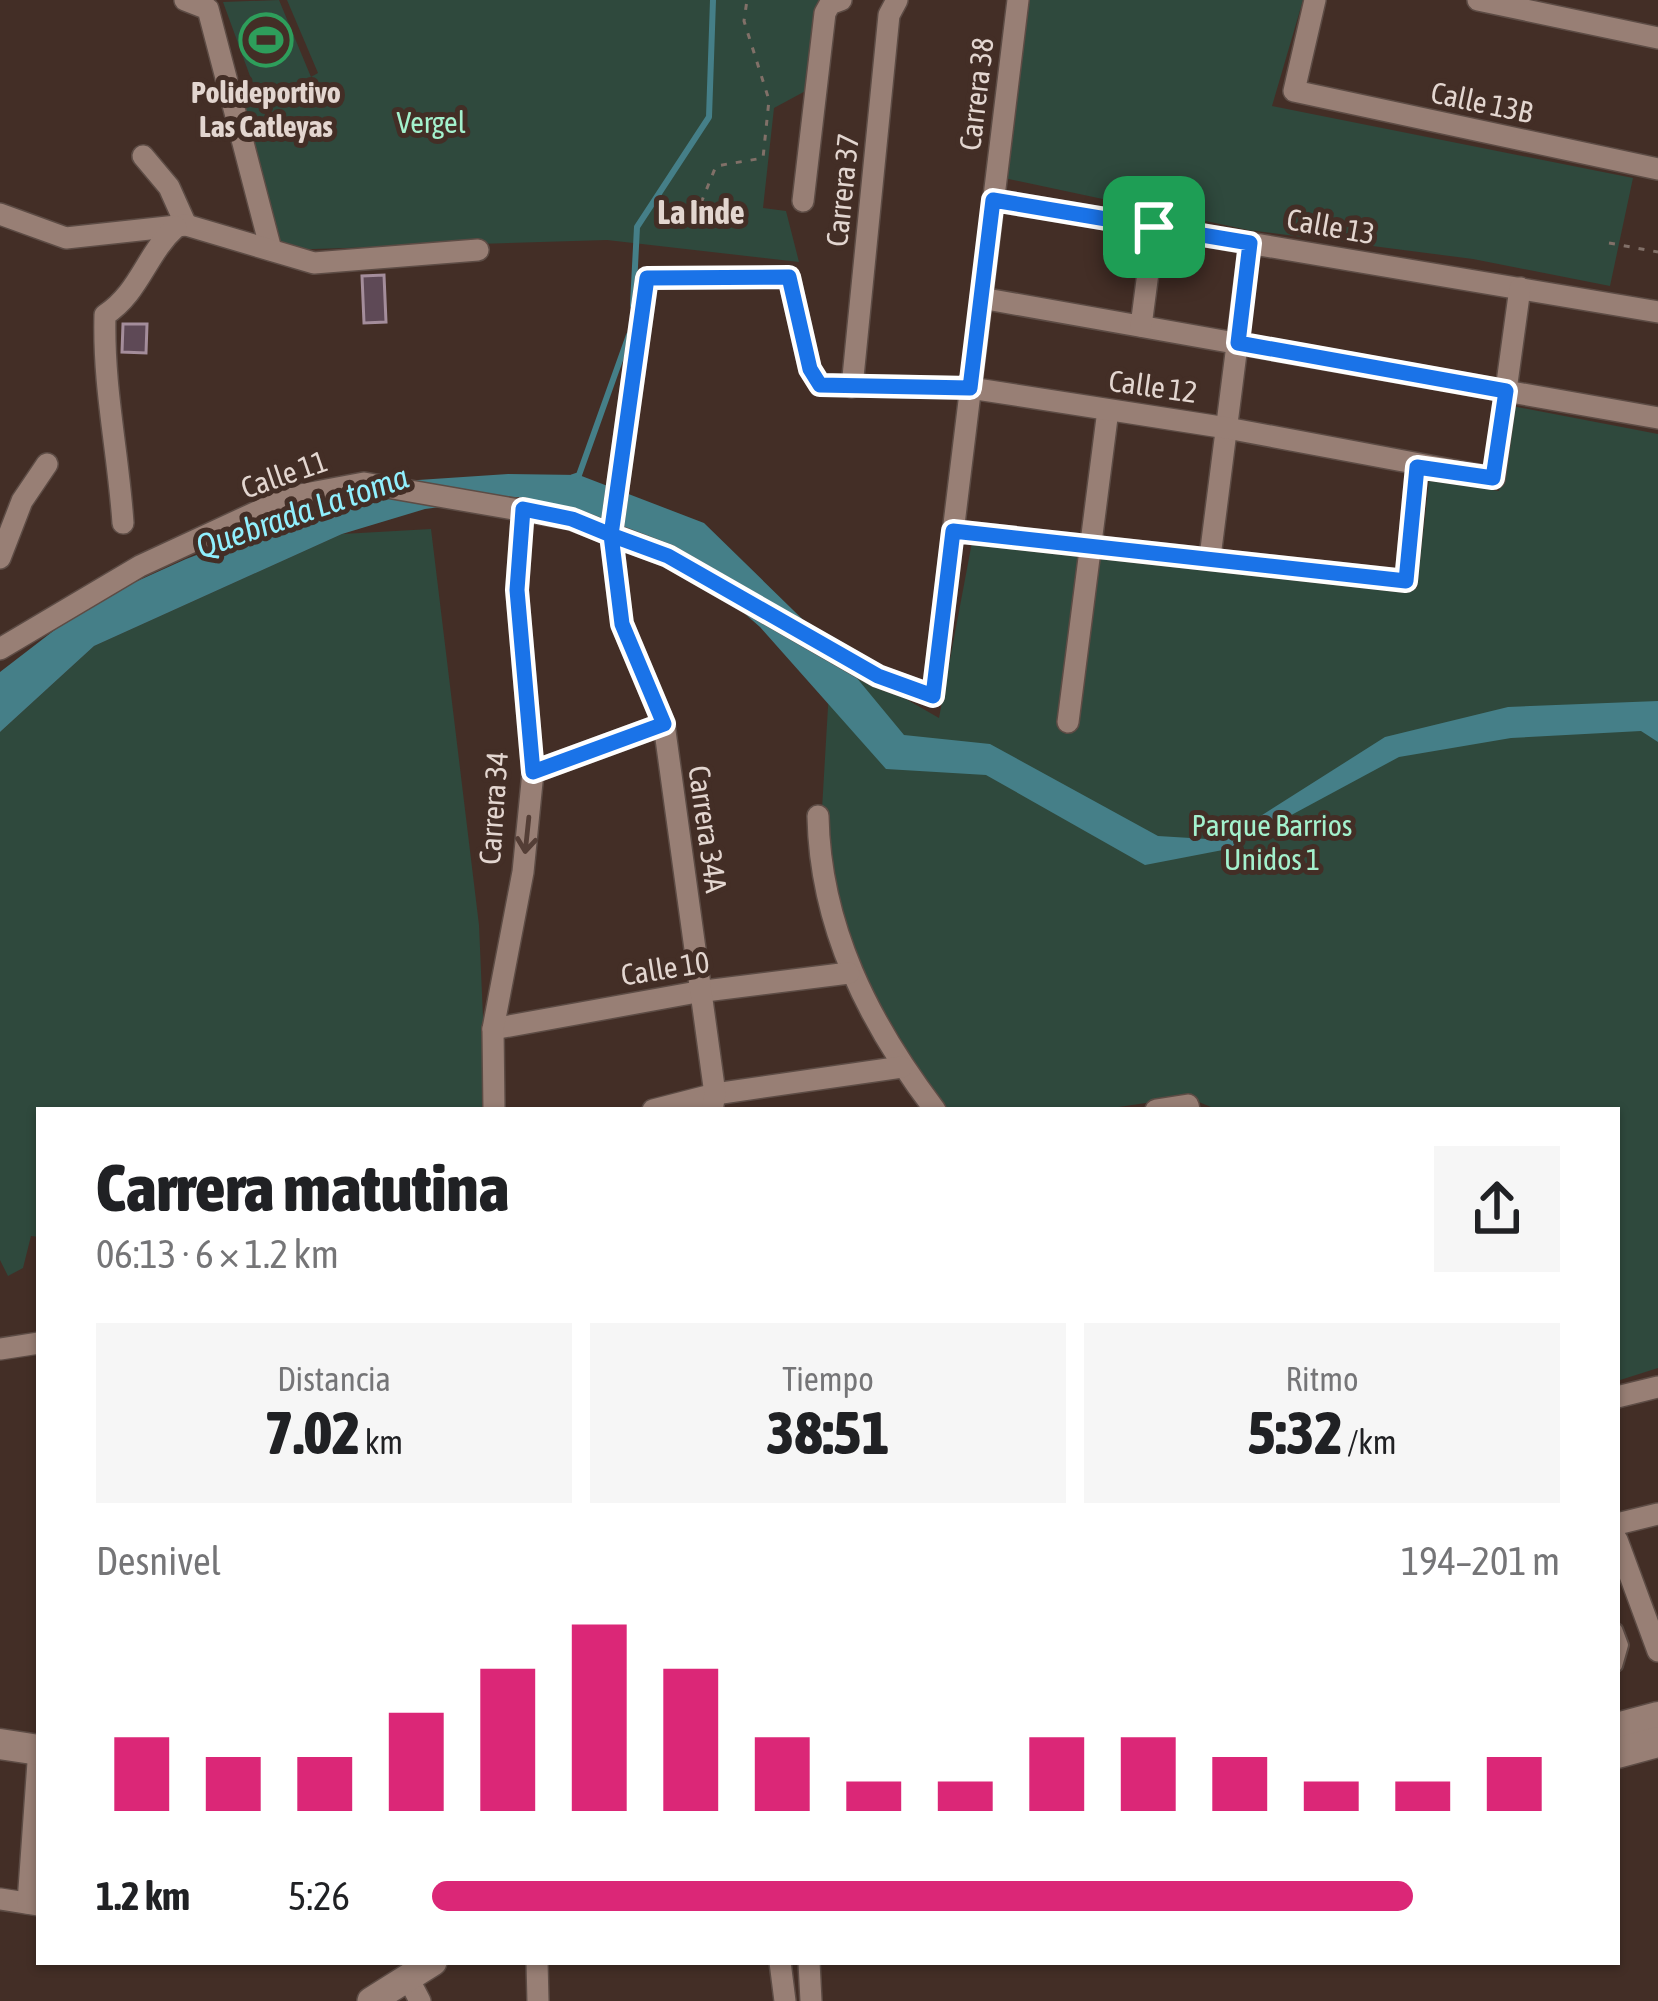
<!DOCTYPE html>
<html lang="es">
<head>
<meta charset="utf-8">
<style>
	:root { --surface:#fff; --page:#f6f6f6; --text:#202124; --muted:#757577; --accent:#db2777 }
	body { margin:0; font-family:"Asap Condensed",sans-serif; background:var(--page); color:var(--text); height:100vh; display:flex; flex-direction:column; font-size:45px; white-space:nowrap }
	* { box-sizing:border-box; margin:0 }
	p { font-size:39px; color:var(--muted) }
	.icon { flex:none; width:66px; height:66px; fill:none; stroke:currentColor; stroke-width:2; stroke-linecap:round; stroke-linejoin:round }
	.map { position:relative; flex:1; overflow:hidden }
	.panel { position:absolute; left:36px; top:1107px; width:1584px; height:858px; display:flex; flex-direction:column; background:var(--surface); border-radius:0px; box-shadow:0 3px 9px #0004 }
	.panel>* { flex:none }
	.pin { position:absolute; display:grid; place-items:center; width:102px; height:102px; color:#fff; margin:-51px; border-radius:24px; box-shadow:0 6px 18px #0006 }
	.round { display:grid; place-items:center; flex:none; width:126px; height:126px; border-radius:0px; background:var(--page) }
	.overview { display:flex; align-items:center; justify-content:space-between; height:204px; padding:0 60px }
	h1 { font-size:66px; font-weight:800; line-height:90px }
	.figures { display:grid; grid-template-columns:repeat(3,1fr); gap:18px; height:204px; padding:12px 60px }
	.figures div { display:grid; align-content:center; border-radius:0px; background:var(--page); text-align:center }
	.figures b { font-size:60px; font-weight:800 }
	.figures small { font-size:33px; font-weight:400 }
	.figures p { font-size:33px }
	.chart { height:336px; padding:24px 60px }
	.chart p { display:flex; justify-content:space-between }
	.chart svg { width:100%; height:216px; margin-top:12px; stroke:var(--accent); stroke-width:6 }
	ul { padding:0 60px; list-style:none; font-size:39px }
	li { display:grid; grid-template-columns:192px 144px 1fr; align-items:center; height:90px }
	li i { height:30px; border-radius:15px; background:var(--accent) }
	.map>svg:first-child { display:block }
	.green { fill:#2f493d }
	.water { fill:#457f88 }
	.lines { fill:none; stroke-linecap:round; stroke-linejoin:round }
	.stream { stroke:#457f88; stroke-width:6 }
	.building { fill:#5e4956; stroke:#a48d9b; stroke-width:3 }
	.service-casing { stroke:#5d4c45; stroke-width:14 }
	.minor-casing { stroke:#5d4c45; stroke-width:24 }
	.tertiary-casing { stroke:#5d4c45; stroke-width:30 }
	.secondary-casing { stroke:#5d4c45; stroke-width:33 }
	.path { stroke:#817068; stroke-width:3; stroke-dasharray:6 9; stroke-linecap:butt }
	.service { stroke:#987f75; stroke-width:10 }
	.minor { stroke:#987f75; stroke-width:21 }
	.tertiary { stroke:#987f75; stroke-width:27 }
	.secondary { stroke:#987f75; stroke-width:30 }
	.oneway { stroke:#543e36 }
	.route-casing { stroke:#fff; stroke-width:24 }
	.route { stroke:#1a73e8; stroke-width:15 }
	.labels { text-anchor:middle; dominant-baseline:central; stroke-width:10; stroke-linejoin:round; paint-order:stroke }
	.poi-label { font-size:30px; font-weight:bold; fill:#e3d6d0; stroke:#432e26 }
	.street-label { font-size:30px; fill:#e3d6d0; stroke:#432e26 }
	.park-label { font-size:30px; fill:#a3f1cd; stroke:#432e26 }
	.neighbourhood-label { font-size:33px; font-weight:bold; fill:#e3d6d0; stroke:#432e26 }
	.water-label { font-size:33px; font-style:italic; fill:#90effd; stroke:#432e26 }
</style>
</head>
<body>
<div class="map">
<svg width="1658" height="2001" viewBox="0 0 1658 2001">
	<rect width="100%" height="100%" fill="#432e26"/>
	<g class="green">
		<path d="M279,0L311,77L318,73L287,0H821L811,88L774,108L763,208L786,211L799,262L607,240L280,250L240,106L258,98L223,2Z"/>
		<path d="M1026,0H1303L1272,106L1633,178L1610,286L1473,259L1248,230L1004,178Z"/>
		<path d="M1512,406L1658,434V1368L1617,1381V1110H1218L1187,1097L1098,1110H943L862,974L820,843L831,656L939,718L972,542L1417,588L1429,481L1499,491Z"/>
		<path d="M431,529L479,925L487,1110H39V1237L31,1236L23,1268L8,1276L0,1260V732L94,646L342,534Z"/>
	</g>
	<path class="water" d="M508,474L579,475L704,523L832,648L904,735L990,744L1158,836L1223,840L1385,737L1508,707L1658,701V742L1641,731L1511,738L1399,757L1228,849L1145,865L986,775L886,769L760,627L664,543L518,497L425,509L342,534L94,646L0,732V672L91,602L186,559L388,482Z"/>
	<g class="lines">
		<g class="stream">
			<path d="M633,305L637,227L709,117L713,0"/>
			<path d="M573,477L579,475L629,335"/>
		</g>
	</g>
	<g class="building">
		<path d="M384,275L386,322L364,323L362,276Z"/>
		<path d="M123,324H147L146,353L122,352Z"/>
	</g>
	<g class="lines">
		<g class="service-casing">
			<path id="service" d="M1617,1629L1623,1645L1617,1666"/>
		</g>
		<g class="minor-casing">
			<g id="minor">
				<path d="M185,0L208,9L271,250"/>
				<path d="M1315,0L1294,91L1658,169"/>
				<path d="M1478,0L1658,38"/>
				<path d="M143,156L169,187L186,225"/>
				<path d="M993,200L1658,312"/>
				<path d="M803,201L825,13L830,4L841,0"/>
				<path d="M0,214L66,238L186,225L314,263L478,250"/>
				<path d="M981,298L1658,418"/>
				<path d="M1141,326L1154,227"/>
				<path d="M852,387L889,15L897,0"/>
				<path d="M123,523C118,450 103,388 105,315C140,292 146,254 176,227"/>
				<path d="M953,531L1406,581L1417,467"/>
				<path d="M1210,557L1250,243"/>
				<path d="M0,558L22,501L47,464"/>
				<path d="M0,649L140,566L289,497L364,483L571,519L668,556L877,676L933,696L1018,0"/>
				<path d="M1068,722L1108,410"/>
				<path d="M533,772L664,724"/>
				<path d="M818,816C820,927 869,1023 935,1110"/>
				<path d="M493,1029L697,992L849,973"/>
				<path d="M494,1110L493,1029L523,872L533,772L517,590L523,509"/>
				<path d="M653,1110L715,1094L902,1067"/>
				<path d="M712,1110L715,1094L664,724L622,624L611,535L647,278L789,277L810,369L820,385L970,388L1227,428L1494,478L1520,288"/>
				<path d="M1156,1110L1188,1105L1189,1110"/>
				<path d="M0,1349L39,1343"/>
				<path d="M1617,1397L1658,1387"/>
				<path d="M1617,1524L1658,1514"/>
				<path d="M1617,1540L1658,1651"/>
				<path d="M0,1899L39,1905"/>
				<path d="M28,1903L39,1748"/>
				<path d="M537,1962L538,2001"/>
				<path d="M780,1962L785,2001"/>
				<path d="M809,1962L811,2001"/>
				<path d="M408,1978L420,2001"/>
			</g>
		</g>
		<g class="tertiary-casing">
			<path id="tertiary" d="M371,2001L433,1962"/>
		</g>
		<g class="secondary-casing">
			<g id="secondary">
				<path d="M1617,1728L1658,1717"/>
				<path d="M0,1744L39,1750"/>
				<path d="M1617,1753L1658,1742"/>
			</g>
		</g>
		<g class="path">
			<path d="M701,203L716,166L763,158L769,100L744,21L747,0"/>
			<path d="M1609,243L1658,252"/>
		</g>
		<use href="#service" class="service"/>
		<use href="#minor" class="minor"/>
		<use href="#tertiary" class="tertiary"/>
		<use href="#secondary" class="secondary"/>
	</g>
	<defs><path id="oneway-shaft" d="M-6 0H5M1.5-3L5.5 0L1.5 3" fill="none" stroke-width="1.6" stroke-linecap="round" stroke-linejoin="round" transform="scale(3)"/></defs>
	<use class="oneway" href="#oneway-shaft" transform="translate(527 835) rotate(96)"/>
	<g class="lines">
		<g class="route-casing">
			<path id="route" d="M1154,227L993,200L970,388L820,385L810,369L789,277L647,278L611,535L572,519L523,509L517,590L533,772L664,724L622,624L611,535L668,556L878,676L933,696L953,531L1406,581L1417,467L1493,478L1506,391L1238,343L1250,243L1154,227"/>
		</g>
		<use href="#route" class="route"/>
	</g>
	<defs>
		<g id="stadium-ring" transform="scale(2.7)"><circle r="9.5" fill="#432e26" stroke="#2e9e5b" stroke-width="1.5"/><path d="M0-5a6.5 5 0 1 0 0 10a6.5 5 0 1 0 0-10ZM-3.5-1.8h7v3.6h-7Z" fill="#2e9e5b"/></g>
	</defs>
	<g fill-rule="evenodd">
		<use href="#stadium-ring" x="266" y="40"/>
	</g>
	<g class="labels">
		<g class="poi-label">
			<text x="266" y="92">Polideportivo<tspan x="266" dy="34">Las Catleyas</tspan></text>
		</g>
		<g class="street-label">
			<text transform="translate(976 94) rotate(-83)">Carrera 38</text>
			<text transform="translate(1482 102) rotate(12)">Calle 13B</text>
			<text transform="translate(842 190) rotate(-84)">Carrera 37</text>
			<text transform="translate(1331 226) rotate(10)">Calle 13</text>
			<text transform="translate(1153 386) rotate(8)">Calle 12</text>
			<text transform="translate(284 474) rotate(-19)">Calle 11</text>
			<text transform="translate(493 808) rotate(-86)">Carrera 34</text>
			<text transform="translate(708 829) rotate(82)">Carrera 34A</text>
			<text transform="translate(665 968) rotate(-9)">Calle 10</text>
		</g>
		<g class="park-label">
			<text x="431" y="122">Vergel</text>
			<text x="1272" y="825">Parque Barrios<tspan x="1272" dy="34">Unidos 1</tspan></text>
		</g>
		<g class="neighbourhood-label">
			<text x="701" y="212">La Inde</text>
		</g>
		<g class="water-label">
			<text transform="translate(302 511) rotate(-19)">Quebrada La toma</text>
		</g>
	</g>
</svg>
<div class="pin" style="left:1154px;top:227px;background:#1e9e55"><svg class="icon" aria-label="arrive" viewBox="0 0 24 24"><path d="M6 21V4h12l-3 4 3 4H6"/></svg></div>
<section class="panel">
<div class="overview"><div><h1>Carrera matutina</h1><p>06:13 · 6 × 1.2 km</p></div><a class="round"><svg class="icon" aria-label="share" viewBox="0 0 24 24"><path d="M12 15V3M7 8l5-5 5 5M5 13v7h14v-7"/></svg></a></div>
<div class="figures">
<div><p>Distancia</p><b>7.02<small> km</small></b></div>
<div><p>Tiempo</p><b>38:51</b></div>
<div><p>Ritmo</p><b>5:32<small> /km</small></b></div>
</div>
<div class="chart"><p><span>Desnivel</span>194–201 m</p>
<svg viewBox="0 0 160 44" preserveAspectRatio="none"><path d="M5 44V29M15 44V33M25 44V33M35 44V24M45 44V15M55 44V6M65 44V15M75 44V29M85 44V38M95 44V38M105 44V29M115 44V29M125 44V33M135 44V38M145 44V38M155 44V33"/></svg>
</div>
<ul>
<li><b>1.2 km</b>5:26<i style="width:87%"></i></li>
</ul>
</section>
</div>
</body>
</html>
